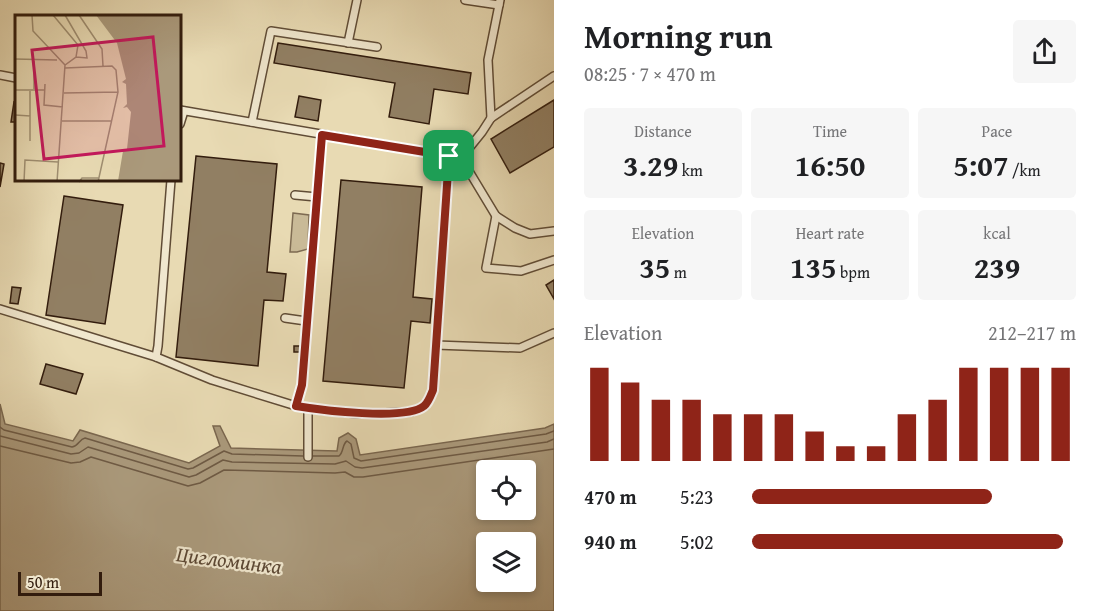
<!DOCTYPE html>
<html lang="en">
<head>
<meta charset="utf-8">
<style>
	:root { --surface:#fff; --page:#f6f6f6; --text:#202124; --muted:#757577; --accent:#8f2418 }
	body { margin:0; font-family:"Gentium Book Plus",serif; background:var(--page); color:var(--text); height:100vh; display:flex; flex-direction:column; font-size:22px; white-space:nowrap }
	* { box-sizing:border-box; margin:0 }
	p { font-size:20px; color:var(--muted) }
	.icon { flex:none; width:33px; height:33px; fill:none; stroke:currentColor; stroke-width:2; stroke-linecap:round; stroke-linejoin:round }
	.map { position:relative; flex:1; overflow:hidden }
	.drawer { display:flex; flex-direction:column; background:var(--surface); width:552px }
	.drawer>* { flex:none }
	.buttons { position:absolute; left:476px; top:460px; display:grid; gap:12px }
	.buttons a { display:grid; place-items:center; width:60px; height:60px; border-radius:6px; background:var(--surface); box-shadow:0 3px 9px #0003; font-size:30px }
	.scale { position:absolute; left:18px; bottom:15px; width:84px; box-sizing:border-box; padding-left:6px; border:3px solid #321c0d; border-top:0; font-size:16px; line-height:21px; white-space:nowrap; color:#321c0d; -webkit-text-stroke:4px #f0e7ce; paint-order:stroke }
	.pin { position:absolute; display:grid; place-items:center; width:51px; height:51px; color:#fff; margin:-26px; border-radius:12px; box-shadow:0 3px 9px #0006 }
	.round { display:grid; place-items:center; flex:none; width:63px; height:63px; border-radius:6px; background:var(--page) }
	.head { display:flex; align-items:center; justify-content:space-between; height:102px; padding:0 30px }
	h1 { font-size:33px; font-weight:700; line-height:45px }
	.stats { display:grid; grid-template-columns:repeat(3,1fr); gap:9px; height:102px; padding:6px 30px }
	.stats div { display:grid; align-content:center; border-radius:6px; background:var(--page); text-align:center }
	.stats b { font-size:30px; font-weight:700 }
	.stats small { font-size:16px; font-weight:400 }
	.stats p { font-size:16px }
	.chart { height:168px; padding:12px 30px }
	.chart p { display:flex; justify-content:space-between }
	.chart svg { width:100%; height:108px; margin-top:6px; stroke:var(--accent); stroke-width:6 }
	ul { padding:0 30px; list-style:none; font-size:20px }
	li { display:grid; grid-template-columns:96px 72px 1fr; align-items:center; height:45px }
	li i { height:15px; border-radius:8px; background:var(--accent) }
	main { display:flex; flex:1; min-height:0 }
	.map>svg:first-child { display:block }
	.green { fill:#c9ba97; stroke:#7e6b52; stroke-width:1.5 }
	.water { fill:#aa997b; stroke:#7a674f; stroke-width:1.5; fill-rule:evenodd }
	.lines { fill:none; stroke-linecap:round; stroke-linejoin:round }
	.shore { stroke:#6e5a44; stroke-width:1.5 }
	.building { fill:#917f63; stroke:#321c0d; stroke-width:1.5 }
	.lane-casing { stroke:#604c36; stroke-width:10 }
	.lane { stroke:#f0e7ce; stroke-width:7 }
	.route-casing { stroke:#fff; stroke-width:12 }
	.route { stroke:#8f2418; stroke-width:8 }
	.labels { text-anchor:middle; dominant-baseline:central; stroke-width:4.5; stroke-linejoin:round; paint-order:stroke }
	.water-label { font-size:21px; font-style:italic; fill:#5c4834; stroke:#f0e7ce }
	.inset-road { fill:none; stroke:#9f8e71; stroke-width:1.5 }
	.view { fill:#c2185b; fill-opacity:0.15; stroke:#c2185b; stroke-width:3 }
	.inset-edge { fill:none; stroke:#321c0d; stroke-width:3 }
</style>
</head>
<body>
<main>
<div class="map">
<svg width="554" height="611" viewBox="0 0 554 611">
	<rect width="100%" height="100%" fill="#e8dab3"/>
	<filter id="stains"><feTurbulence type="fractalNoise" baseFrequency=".00333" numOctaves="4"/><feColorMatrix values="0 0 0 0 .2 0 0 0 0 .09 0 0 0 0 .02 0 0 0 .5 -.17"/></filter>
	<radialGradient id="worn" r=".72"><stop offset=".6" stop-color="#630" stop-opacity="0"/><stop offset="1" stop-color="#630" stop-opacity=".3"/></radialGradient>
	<path class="green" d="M293,213L309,215L308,249L297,252H290Z"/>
	<path class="water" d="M0,404L5,424L73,441L80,430L189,463L220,446L213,426H220L231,448L337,451L339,438L348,433L356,439L360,455L545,428L554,424V611H0ZM486,471H525V510H486ZM486,543H525V582H486Z"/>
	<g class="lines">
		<g class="shore">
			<path d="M0,427L4,430L72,447C79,446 79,439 85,438L188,469L193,468L224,451L232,454L303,456"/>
			<path d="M0,436L71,454L79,453L88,447L189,477L196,475L223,460L232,462L335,464L346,461L355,467L362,468L547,442L554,439"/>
			<path d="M0,446L71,463L80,462L91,457L188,486L200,483L224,470L335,473L345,472L354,477H363L554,449"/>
			<path d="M313,456H339C344,452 342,444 347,441L351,444L354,458L361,461L546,434L554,431"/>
		</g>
	</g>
	<g class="building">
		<path d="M278,43L471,73L468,94L434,89L429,124L389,117L395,83L274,63Z"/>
		<path d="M299,96L321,100L318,121L295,117Z"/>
		<path d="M554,100V147L510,173L491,139Z"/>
		<path d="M14,102L16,103V122H11Z"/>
		<path d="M196,156L277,164L267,272L286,274L283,301L264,300L258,366L176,357Z"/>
		<path d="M0,163L4,164L0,187Z"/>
		<path d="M341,180L422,187L413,297L432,299L430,323L411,321L404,388L323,381Z"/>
		<path d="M64,196L123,205L105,324L46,315Z"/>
		<path d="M554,280V299L546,285Z"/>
		<path d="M12,287L21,288L18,304L10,303Z"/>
		<rect x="294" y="346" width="6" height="6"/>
		<path d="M46,364L83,374L76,394L40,384Z"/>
	</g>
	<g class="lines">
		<g class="lane-casing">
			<g id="lane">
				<path d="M465,0L499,5"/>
				<path d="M348,43L357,0"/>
				<path d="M0,75L16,78"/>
				<path d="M554,76L491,118L482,132L461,158L496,216L515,228L530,234L554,231"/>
				<path d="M180,110L461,158"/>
				<path d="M491,118L488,60L500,0"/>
				<path d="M252,122L271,31L377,47"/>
				<path d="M180,124L184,111"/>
				<path d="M295,195L317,197"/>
				<path d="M496,216L486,268L521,271L554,260"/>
				<path d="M0,309L156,357L212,380L296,406L320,410L359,414L411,412L425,406L433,390L449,156"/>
				<path d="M285,318L306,321"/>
				<path d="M436,345L520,348L554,333"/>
				<path d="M156,357L158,346L171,180"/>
				<path d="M296,406L302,385L322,135"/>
				<path d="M308,408V457"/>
			</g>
		</g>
		<use href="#lane" class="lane"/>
	</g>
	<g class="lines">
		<g class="route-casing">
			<path id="route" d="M322,135L449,156L433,390C431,395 428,403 424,406C406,421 320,410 296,406L302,385Z"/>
		</g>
		<use href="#route" class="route"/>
	</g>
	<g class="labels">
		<g class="water-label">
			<text transform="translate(229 560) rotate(7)">Цигломинка</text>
		</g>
	</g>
	<g transform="translate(15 15)">
		<rect width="166" height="166" fill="#e8dab3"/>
		<path d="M81,0H166V166H103L108,136L112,134L116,97L112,92L108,93L112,89L111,69L107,67L111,64L102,28Z" fill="#aa997b"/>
		<path class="inset-road" d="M17,0L18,16L50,50L61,42L63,30L38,0M50,0L71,36L72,43L61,42M64,0L87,34L88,51M0,44L42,45M50,53L97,51L101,55L103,77L83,167M30,69L29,90L48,92M19,74V46M0,75H30M49,78L103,77M0,100L15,101V76M47,106H96M15,126V101M9,167L10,145L43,147M42,167L50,50M64,167L67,163H84"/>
		<path class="view" d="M138,22L149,131L29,144L17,35Z"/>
		<rect width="166" height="166" class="inset-edge"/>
	</g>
	<rect width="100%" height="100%" filter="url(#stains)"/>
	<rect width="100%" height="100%" fill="url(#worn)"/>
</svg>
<div class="buttons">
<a><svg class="icon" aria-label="locate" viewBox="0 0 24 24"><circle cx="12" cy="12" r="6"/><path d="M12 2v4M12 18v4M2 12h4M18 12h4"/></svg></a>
<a><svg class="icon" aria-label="layers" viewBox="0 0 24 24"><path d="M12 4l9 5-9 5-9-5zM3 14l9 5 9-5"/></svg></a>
</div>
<div class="scale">50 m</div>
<div class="pin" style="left:449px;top:156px;background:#1e9e55"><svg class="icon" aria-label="arrive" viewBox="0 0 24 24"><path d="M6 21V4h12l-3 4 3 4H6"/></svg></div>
</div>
<section class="drawer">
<div class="head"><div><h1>Morning run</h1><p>08:25 · 7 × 470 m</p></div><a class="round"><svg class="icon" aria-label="share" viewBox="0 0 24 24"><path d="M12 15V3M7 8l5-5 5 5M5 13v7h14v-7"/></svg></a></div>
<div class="stats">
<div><p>Distance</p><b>3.29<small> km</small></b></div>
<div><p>Time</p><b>16:50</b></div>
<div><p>Pace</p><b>5:07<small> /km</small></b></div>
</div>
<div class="stats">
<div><p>Elevation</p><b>35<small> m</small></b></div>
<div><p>Heart rate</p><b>135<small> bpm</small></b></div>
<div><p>kcal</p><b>239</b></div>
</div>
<div class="chart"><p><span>Elevation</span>212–217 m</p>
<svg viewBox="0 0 160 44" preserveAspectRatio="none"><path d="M5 44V6M15 44V12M25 44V19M35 44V19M45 44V25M55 44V25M65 44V25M75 44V32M85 44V38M95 44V38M105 44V25M115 44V19M125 44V6M135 44V6M145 44V6M155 44V6"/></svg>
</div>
<ul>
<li><b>470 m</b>5:23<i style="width:74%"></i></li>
<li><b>940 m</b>5:02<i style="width:96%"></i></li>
</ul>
</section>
</main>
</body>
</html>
